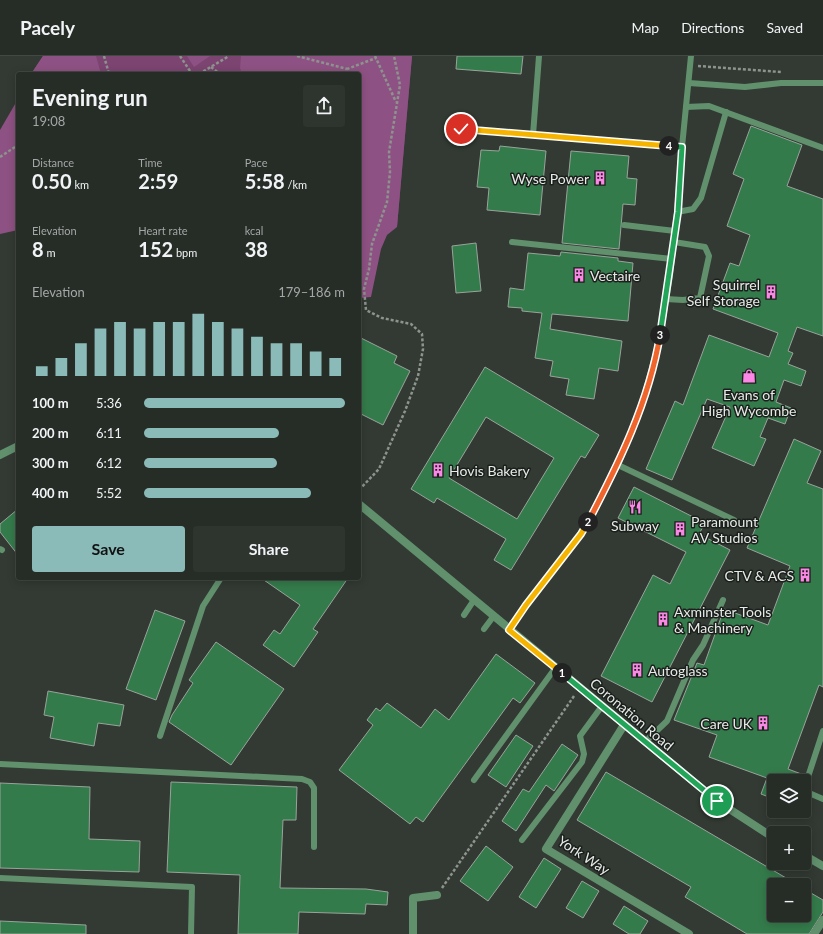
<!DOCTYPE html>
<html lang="en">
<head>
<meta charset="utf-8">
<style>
	:root { --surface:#262c26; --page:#2e342e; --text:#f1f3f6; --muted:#a4a7a7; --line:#424843; --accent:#8bbbb9 }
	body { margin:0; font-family:Lato,sans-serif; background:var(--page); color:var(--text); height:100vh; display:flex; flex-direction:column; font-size:15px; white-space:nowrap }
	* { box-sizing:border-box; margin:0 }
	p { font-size:13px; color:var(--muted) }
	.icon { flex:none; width:22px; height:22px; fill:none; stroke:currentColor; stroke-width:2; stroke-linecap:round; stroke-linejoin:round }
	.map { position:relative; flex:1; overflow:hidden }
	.sheet { position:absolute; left:16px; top:16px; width:345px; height:508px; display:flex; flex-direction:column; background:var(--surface); border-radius:4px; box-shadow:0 2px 10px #0003,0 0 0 1px var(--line) }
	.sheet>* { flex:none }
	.buttons { position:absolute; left:767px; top:718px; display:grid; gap:8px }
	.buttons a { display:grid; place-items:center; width:44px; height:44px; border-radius:4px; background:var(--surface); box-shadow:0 2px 10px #0003,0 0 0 1px var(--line); font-size:20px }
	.pin { position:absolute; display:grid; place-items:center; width:34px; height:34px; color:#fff; margin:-17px; border:2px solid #fff; border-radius:50%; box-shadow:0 1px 4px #0007 }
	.km { position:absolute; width:20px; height:20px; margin:-10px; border-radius:50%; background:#222; color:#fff; font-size:11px; line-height:20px; text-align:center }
	.round { display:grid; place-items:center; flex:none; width:42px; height:42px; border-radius:4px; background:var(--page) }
	.headline { display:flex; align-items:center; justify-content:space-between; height:68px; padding:0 16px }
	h1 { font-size:22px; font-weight:700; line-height:30px }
	.figures { display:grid; grid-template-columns:repeat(3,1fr); gap:6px; height:68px; padding:4px 16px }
	.figures div { display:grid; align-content:center }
	.figures b { font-size:20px; font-weight:700 }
	.figures small { font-size:11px; font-weight:400 }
	.figures p { font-size:11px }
	.chart { height:112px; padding:8px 16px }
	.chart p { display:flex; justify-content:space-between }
	.chart svg { width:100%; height:72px; margin-top:4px; stroke:var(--accent); stroke-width:6 }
	.button { display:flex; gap:8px; margin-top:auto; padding:8px 16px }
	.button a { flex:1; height:46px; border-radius:4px; background:var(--accent); color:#111; font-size:16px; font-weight:700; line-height:46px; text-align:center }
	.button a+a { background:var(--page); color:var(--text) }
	ul { padding:0 16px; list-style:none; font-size:13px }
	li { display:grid; grid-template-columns:64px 48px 1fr; align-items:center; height:30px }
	li i { height:10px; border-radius:5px; background:var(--accent) }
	header { display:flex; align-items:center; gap:24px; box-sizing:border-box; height:56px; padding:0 20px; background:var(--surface); border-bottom:1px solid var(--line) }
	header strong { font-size:19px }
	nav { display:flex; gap:22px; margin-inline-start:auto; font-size:14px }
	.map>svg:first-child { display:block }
	.green { fill:#7c4471 }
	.forest { fill:#8e5183 }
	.building { fill:#347b4b; stroke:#99a39b; fill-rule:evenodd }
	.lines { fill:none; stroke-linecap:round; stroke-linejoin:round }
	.path { stroke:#8d938e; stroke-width:2.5; stroke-dasharray:3 2; stroke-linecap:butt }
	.service { stroke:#61906d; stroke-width:6 }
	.minor { stroke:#61906d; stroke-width:8 }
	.tertiary { stroke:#61906d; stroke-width:8 }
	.split-1-casing { stroke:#fff; stroke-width:8 }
	.split-2-casing { stroke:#fff; stroke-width:8 }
	.split-3-casing { stroke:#fff; stroke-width:8 }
	.split-4-casing { stroke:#fff; stroke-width:8 }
	.split-5-casing { stroke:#fff; stroke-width:8 }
	.split-1 { stroke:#22a559; stroke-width:5 }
	.split-2 { stroke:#f5b400; stroke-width:5 }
	.split-3 { stroke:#f0652b; stroke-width:5 }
	.split-4 { stroke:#22a559; stroke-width:5 }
	.split-5 { stroke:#f5b400; stroke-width:5 }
	.labels { text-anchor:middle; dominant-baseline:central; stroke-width:3; stroke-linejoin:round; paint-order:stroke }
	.poi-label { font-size:14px; fill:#e6ebe7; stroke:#1c201d; text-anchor:start }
	.street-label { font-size:14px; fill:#e6ebe7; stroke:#1c201d }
</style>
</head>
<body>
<header>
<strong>Pacely</strong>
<nav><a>Map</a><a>Directions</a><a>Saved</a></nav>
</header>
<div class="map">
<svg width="823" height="878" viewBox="0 0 823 878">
	<rect width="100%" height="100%" fill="#323a33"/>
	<path class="green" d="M43,0H412L397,171L370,166L359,18H31Z"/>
	<g class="forest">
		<path d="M43,0H96L101,18H31Z"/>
		<path d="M187,0H210L194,11Z"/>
		<path d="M241,0H412L397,171L387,179L381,193L371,241L359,242V18H242L240,12Z"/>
		<path d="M18,43V174L0,178V74Z"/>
	</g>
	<g class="building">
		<path d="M457,0H523L521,18L456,13Z"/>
		<path d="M751,70L802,89L787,130L823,143V280L797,271L788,295L793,297L788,308L806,315L801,330L784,324L776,346L791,352L785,368L768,362L760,381L766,383L754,410L712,392L730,351L707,343L672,424L646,413L675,345L683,349L709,279L769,301L778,277L713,253L730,207L739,210L750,179L727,170L744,123L733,118Z"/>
		<path d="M500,90L546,95L540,159L487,154L489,132L477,131L481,94L499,95Z"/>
		<path d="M571,95L629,100L627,122L637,123L635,149L623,148L619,193L562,187Z"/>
		<path d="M476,187L481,235L456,237L452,190Z"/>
		<path d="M561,196L618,202V205L633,207L628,265L552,258L550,273L622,285L618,315L599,312L594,343L566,339L569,323L550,320L553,305L535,302L542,257L522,255V252L508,251L510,232L524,234L528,197L560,200Z"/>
		<path d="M359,281L397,300L394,307L410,315L383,369L359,357Z"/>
		<path d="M485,311L599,379L585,402L581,400L511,514L494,504L506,483L437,442L434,447L411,433ZM486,361L554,402L517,463L449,422Z"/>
		<path d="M794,383L821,395L807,427L823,433V631L819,629L788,713L804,719L802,725H774V743L761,738L767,722L709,701L717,679L674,664L697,607L704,609L724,553L768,569L790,510L747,492Z"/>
		<path d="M634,431L705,467L699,478L730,494L652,646L601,620L653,519L670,528L686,496L618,462Z"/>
		<path d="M18,453V499L0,476V468Z"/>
		<path d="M261,522H348L313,573L318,576L294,611L263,589L274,574L280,578L300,549Z"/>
		<path d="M155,554L185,565L156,644L126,633Z"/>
		<path d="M216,586L284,633L231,709L169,666L172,659L193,627L189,624Z"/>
		<path d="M496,598L535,627L520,647L513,642L423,766L416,761L410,768L339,714L373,669L367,664L376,652L380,655L387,647L421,672L435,653L449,664Z"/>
		<path d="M48,635L124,649L120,670L98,667L94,690L50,682L54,661L44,659Z"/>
		<path d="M516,679L533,690L506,731L488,719Z"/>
		<path d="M562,688L578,699L554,735L546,729L516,775L502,765L523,733L529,736Z"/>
		<path d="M606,716L798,829H774V859H804V833L823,844V856L809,878H747L685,841L691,831L577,764Z"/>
		<path d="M171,726L297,731L296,764H283L280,832L366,833L388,836L387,849L366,848L365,858L299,856L298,878H238L240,819L167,816Z"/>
		<path d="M0,727L90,731L89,783L140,785L139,816L0,812Z"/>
		<path d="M486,790L513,811L488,845L460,825Z"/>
		<path d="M544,802L561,813L536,852L519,841Z"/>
		<path d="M582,825L599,835L583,862L566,852Z"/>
		<path d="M624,850L648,865L640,878H629L613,868Z"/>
		<path d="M0,865L86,869V878H0Z"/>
	</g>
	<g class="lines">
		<g class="path">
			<path d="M104,0L109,18"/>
			<path d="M180,0L192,18"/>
			<path d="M297,0L347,13"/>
			<path d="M375,0L396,46"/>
			<path d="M698,10L781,16"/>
			<path d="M211,11L220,18"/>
			<path d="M199,18L229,0"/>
			<path d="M345,18L347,13L376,2"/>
			<path d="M0,101L18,89"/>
			<path d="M359,434L379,413L405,355L418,320L423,293L422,278L411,268L382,262L366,254L364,233L369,213L372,188L387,146L390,116L389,96L400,29L394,0"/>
			<path d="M442,832L574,640"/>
		</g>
		<g class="service">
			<path d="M689,27L745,31L781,27H823"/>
			<path d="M686,51L709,50L823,92"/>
			<path d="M461,73L682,91"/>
			<path d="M533,79L539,0"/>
			<path d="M677,156L693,153L701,142L726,56"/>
			<path d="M624,169L675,175"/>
			<path d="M512,186L672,203"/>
			<path d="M666,243L683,244L700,242L709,200L705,191L674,186"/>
			<path d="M618,409L734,464"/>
			<path d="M0,493L2,494"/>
			<path d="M464,559L474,544"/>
			<path d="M484,573L493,561"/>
			<path d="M509,574L526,549L581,478L618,409L641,352L659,286L670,220L677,156L682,91L691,0"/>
			<path d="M823,675L805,730L809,737L823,743"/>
			<path d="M160,680L203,550L221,522"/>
			<path d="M645,686L667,665L693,604L703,589L723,544"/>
			<path d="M0,708L302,723L310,726L314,732V791"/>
			<path d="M474,724L556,611"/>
			<path d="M522,784L582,706L584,698L580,680L602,650"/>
			<path d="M0,822L192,831L191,878"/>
		</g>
		<g class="minor">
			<path d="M624,669L546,793L689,878"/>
			<path d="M413,878V842L437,839"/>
			<path d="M814,878L823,864"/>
		</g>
		<g class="tertiary">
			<path d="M0,399L18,390"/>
			<path d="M359,448L717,745L774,782"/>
			<path d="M804,799L823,810"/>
		</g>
	</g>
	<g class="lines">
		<g class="split-1-casing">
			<path id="split-1" d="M562,617L717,745"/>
		</g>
		<g class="split-2-casing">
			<path id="split-2" d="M562,617L509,574L526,549L581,478L588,466"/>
		</g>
		<g class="split-3-casing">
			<path id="split-3" d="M588,466C619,407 649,346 660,279"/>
		</g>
		<g class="split-4-casing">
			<path id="split-4" d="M660,279L678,156L682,91L669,90"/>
		</g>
		<g class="split-5-casing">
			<path id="split-5" d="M461,73L669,90"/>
		</g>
		<use href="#split-1" class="split-1"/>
		<use href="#split-2" class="split-2"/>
		<use href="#split-3" class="split-3"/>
		<use href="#split-4" class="split-4"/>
		<use href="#split-5" class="split-5"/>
	</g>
	<defs>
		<g id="building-bare" transform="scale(1.08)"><path d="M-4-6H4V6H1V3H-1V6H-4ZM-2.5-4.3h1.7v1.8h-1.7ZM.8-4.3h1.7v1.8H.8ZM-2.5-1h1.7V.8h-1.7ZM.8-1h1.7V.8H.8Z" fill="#fb87e6" stroke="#1c201d" stroke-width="2.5" paint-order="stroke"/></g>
		<g id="shop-bare" transform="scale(1.08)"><path d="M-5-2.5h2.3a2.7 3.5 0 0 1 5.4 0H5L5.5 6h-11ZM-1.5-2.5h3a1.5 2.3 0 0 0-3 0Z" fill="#fb87e6" stroke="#1c201d" stroke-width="2.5" paint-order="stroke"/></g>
		<g id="restaurant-bare" transform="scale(1.08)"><path d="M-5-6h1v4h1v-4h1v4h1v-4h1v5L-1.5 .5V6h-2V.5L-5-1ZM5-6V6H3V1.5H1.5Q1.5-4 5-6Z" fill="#fb87e6" stroke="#1c201d" stroke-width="2.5" paint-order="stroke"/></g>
	</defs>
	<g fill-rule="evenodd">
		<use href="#building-bare" x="600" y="122"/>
		<use href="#building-bare" x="579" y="219"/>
		<use href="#building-bare" x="771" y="236"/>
		<use href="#shop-bare" x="749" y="320"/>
		<use href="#building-bare" x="438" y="414"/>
		<use href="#restaurant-bare" x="635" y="451"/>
		<use href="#building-bare" x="680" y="473"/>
		<use href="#building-bare" x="805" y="519"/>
		<use href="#building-bare" x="663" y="563"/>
		<use href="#building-bare" x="637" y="614"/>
		<use href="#building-bare" x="763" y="667"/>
	</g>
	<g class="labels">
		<g class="poi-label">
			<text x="589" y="122" text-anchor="end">Wyse Power</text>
			<text x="590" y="219">Vectaire</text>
			<text x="760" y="228" text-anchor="end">Squirrel<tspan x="760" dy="16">Self Storage</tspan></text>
			<text x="749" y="338" text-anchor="middle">Evans of<tspan x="749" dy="16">High Wycombe</tspan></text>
			<text x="449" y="414">Hovis Bakery</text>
			<text x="691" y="465">Paramount<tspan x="691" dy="16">AV Studios</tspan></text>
			<text x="635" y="469" text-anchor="middle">Subway</text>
			<text x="794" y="519" text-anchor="end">CTV &amp; ACS</text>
			<text x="674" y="555">Axminster Tools<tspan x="674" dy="16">&amp; Machinery</tspan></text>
			<text x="648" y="614">Autoglass</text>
			<text x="752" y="667" text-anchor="end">Care UK</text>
		</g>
		<g class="street-label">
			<text transform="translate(632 658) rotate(40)">Coronation Road</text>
			<text transform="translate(584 799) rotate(33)">York Way</text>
		</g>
	</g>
</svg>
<div class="buttons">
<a><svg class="icon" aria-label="layers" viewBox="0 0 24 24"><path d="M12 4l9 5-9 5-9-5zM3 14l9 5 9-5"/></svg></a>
<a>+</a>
<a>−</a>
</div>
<div class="pin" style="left:717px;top:745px;background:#1e9e55"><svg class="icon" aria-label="arrive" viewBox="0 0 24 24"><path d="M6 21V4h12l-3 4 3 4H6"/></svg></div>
<div class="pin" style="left:461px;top:73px;background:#d93025"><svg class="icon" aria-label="check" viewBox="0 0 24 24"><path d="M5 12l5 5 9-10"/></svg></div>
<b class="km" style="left:562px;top:617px">1</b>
<b class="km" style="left:588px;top:466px">2</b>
<b class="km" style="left:660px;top:279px">3</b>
<b class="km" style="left:669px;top:90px">4</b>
<section class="sheet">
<div class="headline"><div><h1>Evening run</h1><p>19:08</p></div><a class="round"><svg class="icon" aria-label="share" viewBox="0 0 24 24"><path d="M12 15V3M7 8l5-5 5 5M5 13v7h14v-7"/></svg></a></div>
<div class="figures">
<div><p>Distance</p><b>0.50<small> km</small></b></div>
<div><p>Time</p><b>2:59</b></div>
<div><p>Pace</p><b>5:58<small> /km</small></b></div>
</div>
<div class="figures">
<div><p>Elevation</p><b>8<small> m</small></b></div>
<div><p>Heart rate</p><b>152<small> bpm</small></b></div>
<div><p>kcal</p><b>38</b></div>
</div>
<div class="chart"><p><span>Elevation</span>179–186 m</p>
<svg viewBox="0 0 160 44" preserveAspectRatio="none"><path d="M5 44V38M15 44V33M25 44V24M35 44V15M45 44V11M55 44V15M65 44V11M75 44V11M85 44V6M95 44V11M105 44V15M115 44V20M125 44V24M135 44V24M145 44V29M155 44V33"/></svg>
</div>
<ul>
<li><b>100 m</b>5:36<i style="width:100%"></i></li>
<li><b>200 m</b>6:11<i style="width:67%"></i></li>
<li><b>300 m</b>6:12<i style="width:66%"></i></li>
<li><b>400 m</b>5:52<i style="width:83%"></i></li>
</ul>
<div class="button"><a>Save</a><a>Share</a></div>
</section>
</div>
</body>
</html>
